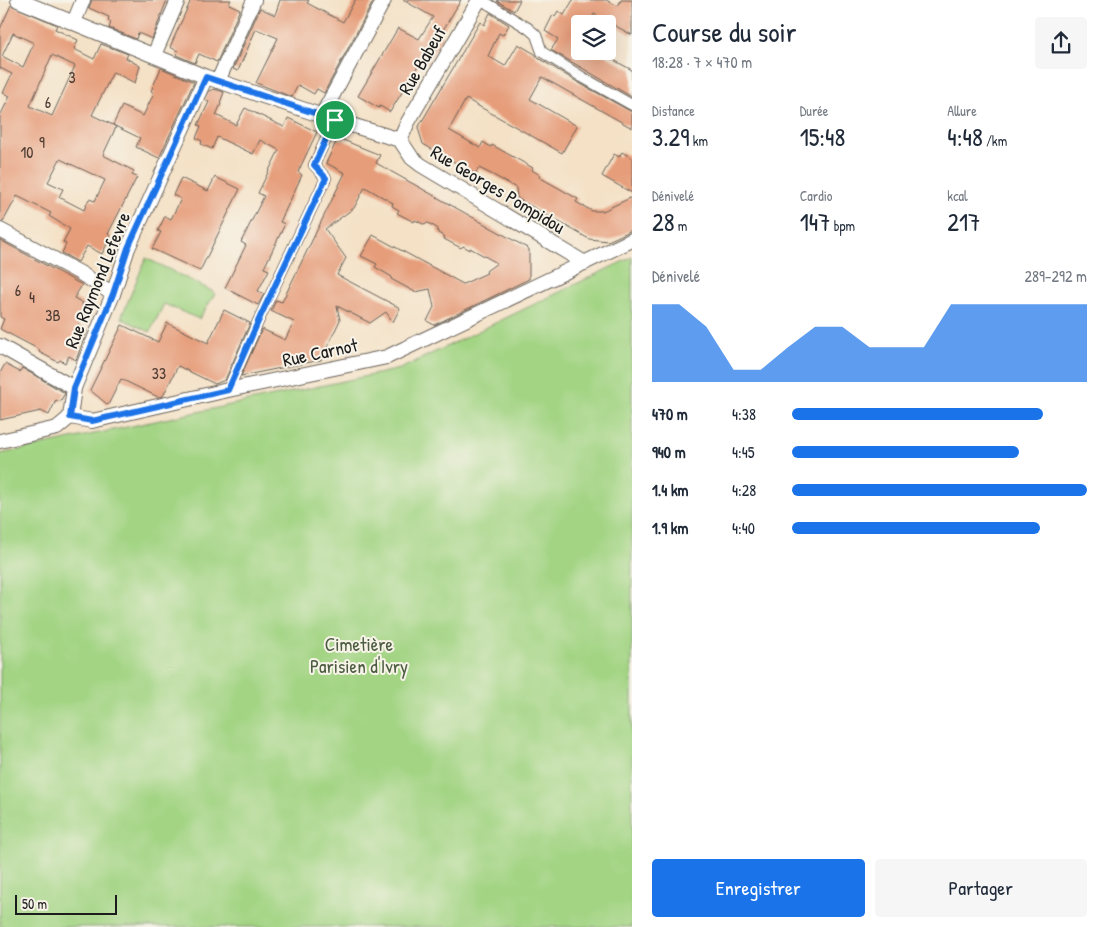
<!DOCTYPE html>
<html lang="fr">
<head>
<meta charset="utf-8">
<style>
	:root { --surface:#fff; --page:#f6f6f7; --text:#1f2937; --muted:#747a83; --accent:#1a73e8 }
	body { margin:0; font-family:"Patrick Hand",sans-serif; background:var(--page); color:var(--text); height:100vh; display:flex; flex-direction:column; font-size:19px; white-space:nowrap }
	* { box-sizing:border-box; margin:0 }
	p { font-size:16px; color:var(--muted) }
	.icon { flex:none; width:28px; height:28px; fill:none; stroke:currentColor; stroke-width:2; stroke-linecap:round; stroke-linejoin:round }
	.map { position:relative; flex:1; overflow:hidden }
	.sheet { display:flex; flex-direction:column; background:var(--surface); width:475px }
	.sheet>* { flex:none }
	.controls { position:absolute; left:571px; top:15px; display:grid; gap:10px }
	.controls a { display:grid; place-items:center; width:45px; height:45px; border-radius:5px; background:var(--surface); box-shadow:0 5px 20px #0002; font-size:25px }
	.scale { position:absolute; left:15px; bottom:12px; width:102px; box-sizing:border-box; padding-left:5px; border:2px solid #1c1c1c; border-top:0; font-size:14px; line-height:18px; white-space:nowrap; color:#1c1c1c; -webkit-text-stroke:4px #f7f3e8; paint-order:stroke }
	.pin { position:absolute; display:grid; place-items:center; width:42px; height:42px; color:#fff; margin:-21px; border:2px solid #fff; border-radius:50%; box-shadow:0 1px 5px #0007 }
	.round { display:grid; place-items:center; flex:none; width:52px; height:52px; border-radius:5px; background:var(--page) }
	.head { display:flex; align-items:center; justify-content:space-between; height:85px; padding:0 20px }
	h1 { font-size:28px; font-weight:600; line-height:38px }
	.metrics { display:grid; grid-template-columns:repeat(3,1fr); gap:8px; height:85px; padding:5px 20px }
	.metrics div { display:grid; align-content:center }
	.metrics b { font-size:25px; font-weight:600 }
	.metrics small { font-size:14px; font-weight:400 }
	.metrics p { font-size:14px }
	.chart { height:140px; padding:10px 20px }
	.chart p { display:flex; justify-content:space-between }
	.chart svg { width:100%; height:90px; margin-top:5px; fill:var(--accent); opacity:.7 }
	.primary-button { display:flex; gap:10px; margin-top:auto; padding:10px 20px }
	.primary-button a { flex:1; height:58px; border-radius:5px; background:var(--accent); color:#fff; font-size:20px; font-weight:600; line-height:58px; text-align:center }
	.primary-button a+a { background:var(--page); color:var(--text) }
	ul { padding:0 20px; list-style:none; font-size:16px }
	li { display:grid; grid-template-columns:80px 60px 1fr; align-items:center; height:38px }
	li i { height:12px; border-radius:6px; background:var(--accent) }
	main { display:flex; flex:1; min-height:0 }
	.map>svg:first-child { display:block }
	.green { fill:#a2d483; stroke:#5f7850 }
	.building { fill:#e69d7a; fill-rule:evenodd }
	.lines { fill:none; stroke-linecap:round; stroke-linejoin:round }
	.pedestrian-casing { stroke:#686158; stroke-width:12 }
	.minor-casing { stroke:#686158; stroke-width:16 }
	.pedestrian { stroke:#fff; stroke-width:10 }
	.minor { stroke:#fff; stroke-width:14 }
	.route-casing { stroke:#fff; stroke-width:10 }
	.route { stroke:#1a73e8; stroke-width:6 }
	.labels { text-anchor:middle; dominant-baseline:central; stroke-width:4; stroke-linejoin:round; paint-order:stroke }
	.number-label { font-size:16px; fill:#4e3c34 }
	.street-label { font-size:19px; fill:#1c1c1c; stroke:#f7f3e8 }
	.park-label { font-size:19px; fill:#4b5c40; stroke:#f7f3e8 }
</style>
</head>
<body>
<main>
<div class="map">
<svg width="632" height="927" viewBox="0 0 632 927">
	<rect width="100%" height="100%" fill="#f7f3e8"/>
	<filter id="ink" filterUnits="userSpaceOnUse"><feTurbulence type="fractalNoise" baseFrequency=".02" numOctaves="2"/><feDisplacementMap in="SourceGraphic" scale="10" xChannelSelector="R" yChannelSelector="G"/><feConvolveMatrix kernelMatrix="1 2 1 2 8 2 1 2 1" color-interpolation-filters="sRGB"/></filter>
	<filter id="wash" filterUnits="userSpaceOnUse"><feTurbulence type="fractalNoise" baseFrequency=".0096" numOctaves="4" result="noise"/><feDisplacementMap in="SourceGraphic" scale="20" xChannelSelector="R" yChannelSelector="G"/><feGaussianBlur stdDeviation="1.12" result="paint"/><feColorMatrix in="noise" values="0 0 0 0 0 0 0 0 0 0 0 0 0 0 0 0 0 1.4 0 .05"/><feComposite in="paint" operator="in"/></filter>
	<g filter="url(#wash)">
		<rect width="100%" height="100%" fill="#f4e1c6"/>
		<g class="green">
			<path d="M632,257V927H0V454L400,369Z"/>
			<path d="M146,258L212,291L215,294L199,319L164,304L150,332L121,318Z"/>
		</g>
		<g id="blocks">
			<g class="building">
				<path d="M92,0H167L152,39L138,33L136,39L109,28L111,22L108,20L109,17L89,8Z"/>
				<path d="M191,0H231L229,4L240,9L217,62L199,54L195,63L176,55L178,51L170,47Z"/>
				<path d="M280,0H309L307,3L343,22L355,0H374L324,93L317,89L314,94L298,85L292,97L256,83L278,38L256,29L238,71L233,69L260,8L275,15Z"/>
				<path d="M403,0H461L440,35L443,37L427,64L421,61L390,112L380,106L379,108L358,96L398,28L419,39L433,17Z"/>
				<path d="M498,0H520L514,11L497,1Z"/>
				<path d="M573,0H606L618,6L621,0H632V35L594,14L589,24H580V51H597L632,70V97L551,50L558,39L545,31L553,15L555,16L558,11L564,15Z"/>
				<path d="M11,5L57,25L55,29L78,40L74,49L94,59L101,44L128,54L126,58L140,66L135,83L113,72L101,97L92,115L113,125L122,106L143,116L154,93L151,91L161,68L194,82L159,158L136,147L140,138L113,125L116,127L103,155L134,171L132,175L137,177L108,234L111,236L102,254L87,246L78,262L62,253L66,244L63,242L70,229L49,216L51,213L17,196L3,222L0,221V116L10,96L3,93L12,74L0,68V29ZM13,33L34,43L23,67L2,56ZM52,55L75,66L52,116L30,106ZM60,159L105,180L95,201L89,199L84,210L59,197L63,189L48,182Z"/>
				<path d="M490,13L509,25L503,35L499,33L488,56L505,66L518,44L535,54L538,58L579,83L632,112V128L542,77L530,99L577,126L562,153L466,99L449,130L480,148L483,142L491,147L492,145L533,168L532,170L540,175L539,177L578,199L576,202L592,211H603L632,197V230L608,241L589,239L517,198L516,188L495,176L479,168L475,174L423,144L418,128L480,22L484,25Z"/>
				<path d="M214,89L224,92L220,103L221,104L216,115L236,125L245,108L284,127L288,118L317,132L298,172L302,175L280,222L285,224L264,268L269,270L258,291L264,294L258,305L225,288L246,245L241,242L264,196L258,193L279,150L260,140L253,154L217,137L212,149L201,144L202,141L196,138L201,126L198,125L209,102L205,100L209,91Z"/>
				<path d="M338,138L380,155L376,163L529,249V279L434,325L427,321L434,307L430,289L415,292L391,279L392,277L375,267L377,264L361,256L373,235L463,284L487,273L486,271L497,263L470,248V250L463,246L461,248L444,239L445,237L438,233L437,228L428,223L423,224L415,220L414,222L397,213L399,210L392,206L393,203L365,187L354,208L325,229L346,258L337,275L400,308L393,322L386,312L370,323L337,306L340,320L321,360L241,376L262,329L285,340L294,322L271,311L276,300L282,302L345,173L326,163Z"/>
				<path d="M622,152L632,158V193L602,176L614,154L619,157Z"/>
				<path d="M215,177L240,189L200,271L152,249L161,232L158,231L165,216L171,219L181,199L173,195L181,178L208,191Z"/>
				<path d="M0,240L82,285L74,298L83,303L82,305L87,308L78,326L87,331L76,360L69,356L65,363L60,360L58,362L39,352L40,350L0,329L4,319L0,317Z"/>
				<path d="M224,310L250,323L225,380L215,384L178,366L163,396L158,397L121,379L108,405L90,390L122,325L158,342L167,323L208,343Z"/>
				<path d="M5,364L20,372L22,368L65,393L60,402L56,400L49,415L41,411L0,420V373Z"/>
			</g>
		</g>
	</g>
	<g filter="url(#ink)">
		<use href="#blocks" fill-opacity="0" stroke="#686158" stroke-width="1"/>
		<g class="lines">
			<g class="pedestrian-casing">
				<g id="pedestrian">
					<path d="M485,2L528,28L536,35L542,52L582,77L632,105"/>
					<path d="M228,390L261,315L326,178L314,165L335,120"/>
				</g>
			</g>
			<g class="minor-casing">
				<g id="minor">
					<path d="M18,0L206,77L335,120L400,140"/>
					<path d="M74,22L83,0"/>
					<path d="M154,55L178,0"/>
					<path d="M218,81L254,0"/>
					<path d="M322,115L384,0"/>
					<path d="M400,140L412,158L421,165L585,263"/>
					<path d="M400,140L408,122L479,0"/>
					<path d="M0,230L80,273L113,294"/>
					<path d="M0,346L74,388"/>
					<path d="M70,417L92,421L228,390L387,357L632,240"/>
					<path d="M70,417L74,388L113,294L128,248L206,77"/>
					<path d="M0,441L57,428L70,417"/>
				</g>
			</g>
			<use href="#pedestrian" class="pedestrian"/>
			<use href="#minor" class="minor"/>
		</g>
	</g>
	<g class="lines" filter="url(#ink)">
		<g class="route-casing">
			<path id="route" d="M206,77L335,120L314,165L326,178L261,315L228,390L92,421L70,417L74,388L113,294L128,248Z"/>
		</g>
		<use href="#route" class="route"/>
	</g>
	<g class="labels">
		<g class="number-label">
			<text x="72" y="77">3</text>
			<text x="48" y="102">6</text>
			<text x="42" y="142">9</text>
			<text x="27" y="152">10</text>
			<text x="18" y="290">6</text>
			<text x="32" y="297">4</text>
			<text x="53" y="315">3B</text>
			<text x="159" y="373">33</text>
		</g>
		<g class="street-label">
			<text transform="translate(422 60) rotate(-60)">Rue Babeuf</text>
			<text transform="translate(498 189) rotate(31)">Rue Georges Pompidou</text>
			<text transform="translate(97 280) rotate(-68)">Rue Raymond Lefevre</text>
			<text transform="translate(320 352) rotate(-12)">Rue Carnot</text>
		</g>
		<g class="park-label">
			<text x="359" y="644">Cimetière<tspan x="359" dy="22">Parisien d'Ivry</tspan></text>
		</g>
	</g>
</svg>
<div class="controls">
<a><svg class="icon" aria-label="layers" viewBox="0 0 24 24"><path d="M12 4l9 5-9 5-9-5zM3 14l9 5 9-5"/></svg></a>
</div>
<div class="scale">50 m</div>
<div class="pin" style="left:335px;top:120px;background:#1e9e55"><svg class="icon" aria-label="arrive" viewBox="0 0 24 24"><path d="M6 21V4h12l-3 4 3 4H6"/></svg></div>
</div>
<section class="sheet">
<div class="head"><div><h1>Course du soir</h1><p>18:28 · 7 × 470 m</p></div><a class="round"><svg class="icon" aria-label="share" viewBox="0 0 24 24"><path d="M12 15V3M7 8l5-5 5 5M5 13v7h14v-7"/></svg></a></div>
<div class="metrics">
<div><p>Distance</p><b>3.29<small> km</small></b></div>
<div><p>Durée</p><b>15:48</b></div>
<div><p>Allure</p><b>4:48<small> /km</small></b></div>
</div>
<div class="metrics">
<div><p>Dénivelé</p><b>28<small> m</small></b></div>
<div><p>Cardio</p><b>147<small> bpm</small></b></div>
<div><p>kcal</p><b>217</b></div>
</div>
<div class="chart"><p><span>Dénivelé</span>289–292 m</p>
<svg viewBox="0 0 160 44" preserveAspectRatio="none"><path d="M0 44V6L10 6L20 17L30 38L40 38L50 27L60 17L70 17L80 27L90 27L100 27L110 6L120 6L130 6L140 6L150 6L160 6V44z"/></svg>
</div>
<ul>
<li><b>470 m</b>4:38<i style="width:85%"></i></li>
<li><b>940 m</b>4:45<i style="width:77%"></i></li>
<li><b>1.4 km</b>4:28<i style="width:100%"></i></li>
<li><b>1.9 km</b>4:40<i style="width:84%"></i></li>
</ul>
<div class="primary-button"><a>Enregistrer</a><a>Partager</a></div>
</section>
</main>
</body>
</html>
